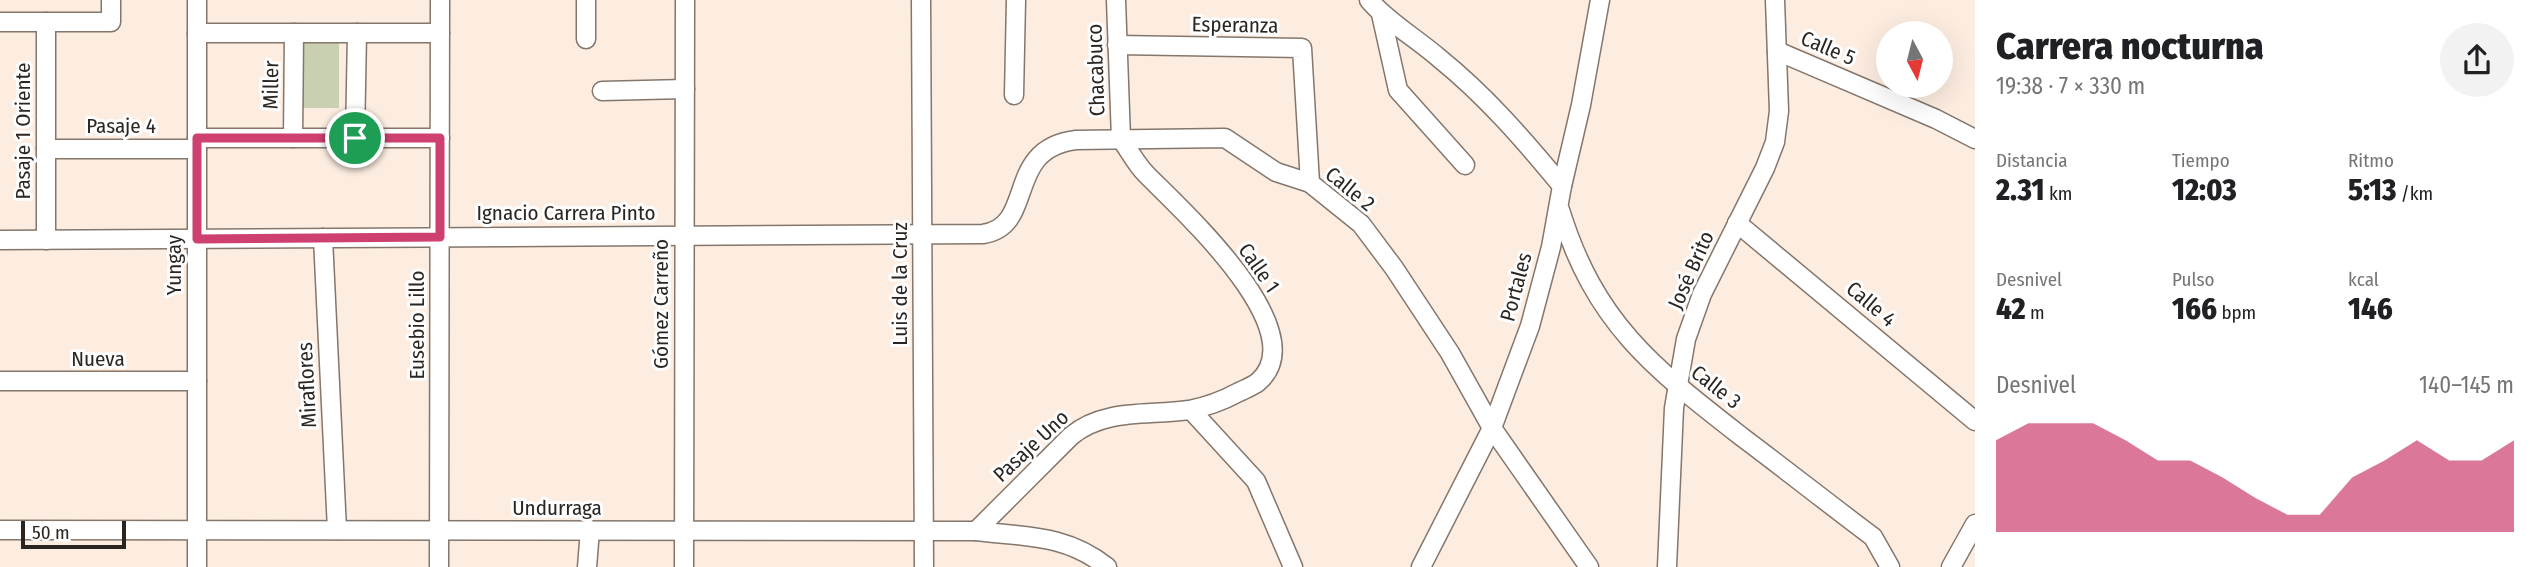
<!DOCTYPE html>
<html lang="es">
<head>
<meta charset="utf-8">
<style>
	:root { --surface:#fff; --page:#f2f2f2; --text:#202124; --muted:#757577; --accent:#cd406f }
	body { margin:0; font-family:"Fira Sans Condensed",sans-serif; background:var(--page); color:var(--text); height:100vh; display:flex; flex-direction:column; font-size:26px; white-space:nowrap }
	* { box-sizing:border-box; margin:0 }
	p { font-size:23px; color:var(--muted) }
	.icon { flex:none; width:38px; height:38px; fill:none; stroke:currentColor; stroke-width:2; stroke-linecap:round; stroke-linejoin:round }
	.map { position:relative; flex:1; overflow:hidden }
	.side { display:flex; flex-direction:column; background:var(--surface); width:560px }
	.side>* { flex:none }
	.needle { width:46px; rotate:173deg }
	.tools { position:absolute; left:1876px; top:21px; display:grid; gap:14px }
	.tools a { display:grid; place-items:center; width:77px; height:77px; border-radius:50%; background:var(--surface); box-shadow:0 7px 28px #0002; font-size:35px }
	.scale { position:absolute; left:21px; bottom:18px; width:105px; box-sizing:border-box; padding-left:7px; border:4px solid #2b2521; border-top:0; font-size:19px; line-height:24px; white-space:nowrap; color:#2b2521; -webkit-text-stroke:5px #fdfdfd; paint-order:stroke }
	.pin { position:absolute; display:grid; place-items:center; width:60px; height:60px; color:#fff; margin:-30px; border:4px solid #fff; border-radius:50%; box-shadow:0 2px 7px #0007 }
	.round { display:grid; place-items:center; flex:none; width:74px; height:74px; border-radius:37px; background:var(--page) }
	.summary { display:flex; align-items:center; justify-content:space-between; height:119px; padding:0 21px }
	h1 { font-size:38px; font-weight:800; line-height:52px }
	.stats { display:grid; grid-template-columns:repeat(3,1fr); gap:10px; height:119px; padding:7px 21px }
	.stats div { display:grid; align-content:center }
	.stats b { font-size:30px; font-weight:800 }
	.stats small { font-size:19px; font-weight:400 }
	.stats p { font-size:19px }
	.chart { height:196px; padding:14px 21px }
	.chart p { display:flex; justify-content:space-between }
	.chart svg { width:100%; height:126px; margin-top:7px; fill:var(--accent); opacity:.7 }
	main { display:flex; flex:1; min-height:0 }
	.map>svg:first-child { display:block }
	.green { fill:#c9d0b1 }
	.lines { fill:none; stroke-linecap:round; stroke-linejoin:round }
	.minor-casing { stroke:#84766b; stroke-width:21 }
	.minor { stroke:#fff; stroke-width:18 }
	.route-casing { stroke:#fff; stroke-width:14 }
	.route { stroke:#cd406f; stroke-width:9 }
	.labels { text-anchor:middle; dominant-baseline:central; stroke-width:6; stroke-linejoin:round; paint-order:stroke }
	.street-label { font-size:21px; fill:#2b2521; stroke:#fdfdfd }
</style>
</head>
<body>
<main>
<div class="map">
<svg width="1975" height="567" viewBox="0 0 1975 567">
	<rect width="100%" height="100%" fill="#fdede1"/>
	<rect class="green" x="298" y="41" width="41" height="67"/>
	<g class="lines">
		<g class="minor-casing">
			<g id="minor">
				<path d="M197,0V567"/>
				<path d="M586,0V39"/>
				<path d="M921,0L924,567"/>
				<path d="M1116,0L1121,139"/>
				<path d="M1369,0C1389,23 1416,38 1439,58C1485,95 1524,140 1562,186"/>
				<path d="M1381,14L1398,90L1465,165"/>
				<path d="M0,22H111V0"/>
				<path d="M46,22V240"/>
				<path d="M197,33H440"/>
				<path d="M1117,45L1302,48L1310,183"/>
				<path d="M1777,51L1936,119L1975,139"/>
				<path d="M602,91L685,89"/>
				<path d="M1014,95L1016,0"/>
				<path d="M197,138H440"/>
				<path d="M293,138L294,33"/>
				<path d="M355,138L357,33"/>
				<path d="M46,149H197"/>
				<path d="M1560,210C1595,323 1652,367 1742,437C1786,470 1829,504 1873,537L1890,567"/>
				<path d="M1737,223L1975,421"/>
				<path d="M323,238L337,530"/>
				<path d="M0,240L983,234C1037,226 1003,149 1076,140L1225,138L1276,172L1310,183L1361,224L1394,268L1450,353L1492,428L1589,567"/>
				<path d="M0,381H197"/>
				<path d="M1191,410L1256,481L1293,567"/>
				<path d="M0,530L976,531C1025,537 1066,534 1107,567"/>
				<path d="M976,531L1071,436C1104,408 1149,416 1189,410C1206,407 1224,400 1239,392C1245,389 1253,386 1258,382C1317,331 1179,208 1146,174C1136,164 1129,150 1121,139"/>
				<path d="M439,567L440,0"/>
				<path d="M587,567L590,530"/>
				<path d="M684,567L685,0"/>
				<path d="M1421,567L1492,428L1530,326L1551,247L1562,186L1581,105L1600,0"/>
				<path d="M1667,567L1674,408L1686,339L1702,294L1765,168L1775,142L1779,111L1775,0"/>
				<path d="M1951,567L1975,524"/>
			</g>
		</g>
		<use href="#minor" class="minor"/>
	</g>
	<g class="lines">
		<g class="route-casing">
			<path id="route" d="M197,138H440V237L197,239Z"/>
		</g>
		<use href="#route" class="route"/>
	</g>
	<g class="labels">
		<g class="street-label">
			<text transform="translate(1235 25) rotate(1)">Esperanza</text>
			<text transform="translate(1828 48) rotate(23)">Calle 5</text>
			<text transform="translate(1096 70) rotate(-92)">Chacabuco</text>
			<text transform="translate(271 85) rotate(-89)">Miller</text>
			<text x="121" y="126">Pasaje 4</text>
			<text transform="translate(23 131) rotate(-90)">Pasaje 1 Oriente</text>
			<text transform="translate(1350 189) rotate(39)">Calle 2</text>
			<text x="566" y="213">Ignacio Carrera Pinto</text>
			<text transform="translate(174 265) rotate(-90)">Yungay</text>
			<text transform="translate(1259 268) rotate(55)">Calle 1</text>
			<text transform="translate(1691 270) rotate(-66)">José Brito</text>
			<text transform="translate(900 284) rotate(-90)">Luis de la Cruz</text>
			<text transform="translate(1516 287) rotate(-75)">Portales</text>
			<text transform="translate(661 304) rotate(-90)">Gómez Carreño</text>
			<text transform="translate(1871 304) rotate(40)">Calle 4</text>
			<text transform="translate(417 325) rotate(-90)">Eusebio Lillo</text>
			<text x="98" y="359">Nueva</text>
			<text transform="translate(307 385) rotate(-93)">Miraflores</text>
			<text transform="translate(1716 387) rotate(38)">Calle 3</text>
			<text transform="translate(1031 446) rotate(-43)">Pasaje Uno</text>
			<text x="557" y="508">Undurraga</text>
		</g>
	</g>
</svg>
<div class="tools">
<a><svg class="needle" viewBox="-14 -14 28 28"><path d="M0-13l5 13h-10z" fill="#e53935"/><path d="M0 13l5-13h-10z" fill="#757577"/></svg></a>
</div>
<div class="scale">50 m</div>
<div class="pin" style="left:355px;top:138px;background:#1e9e55"><svg class="icon" aria-label="arrive" viewBox="0 0 24 24"><path d="M6 21V4h12l-3 4 3 4H6"/></svg></div>
</div>
<section class="side">
<div class="summary"><div><h1>Carrera nocturna</h1><p>19:38 · 7 × 330 m</p></div><a class="round"><svg class="icon" aria-label="share" viewBox="0 0 24 24"><path d="M12 15V3M7 8l5-5 5 5M5 13v7h14v-7"/></svg></a></div>
<div class="stats">
<div><p>Distancia</p><b>2.31<small> km</small></b></div>
<div><p>Tiempo</p><b>12:03</b></div>
<div><p>Ritmo</p><b>5:13<small> /km</small></b></div>
</div>
<div class="stats">
<div><p>Desnivel</p><b>42<small> m</small></b></div>
<div><p>Pulso</p><b>166<small> bpm</small></b></div>
<div><p>kcal</p><b>146</b></div>
</div>
<div class="chart"><p><span>Desnivel</span>140–145 m</p>
<svg viewBox="0 0 160 44" preserveAspectRatio="none"><path d="M0 44V12L10 6L20 6L30 6L40 12L50 19L60 19L70 25L80 32L90 38L100 38L110 25L120 19L130 12L140 19L150 19L160 12V44z"/></svg>
</div>
</section>
</main>
</body>
</html>
